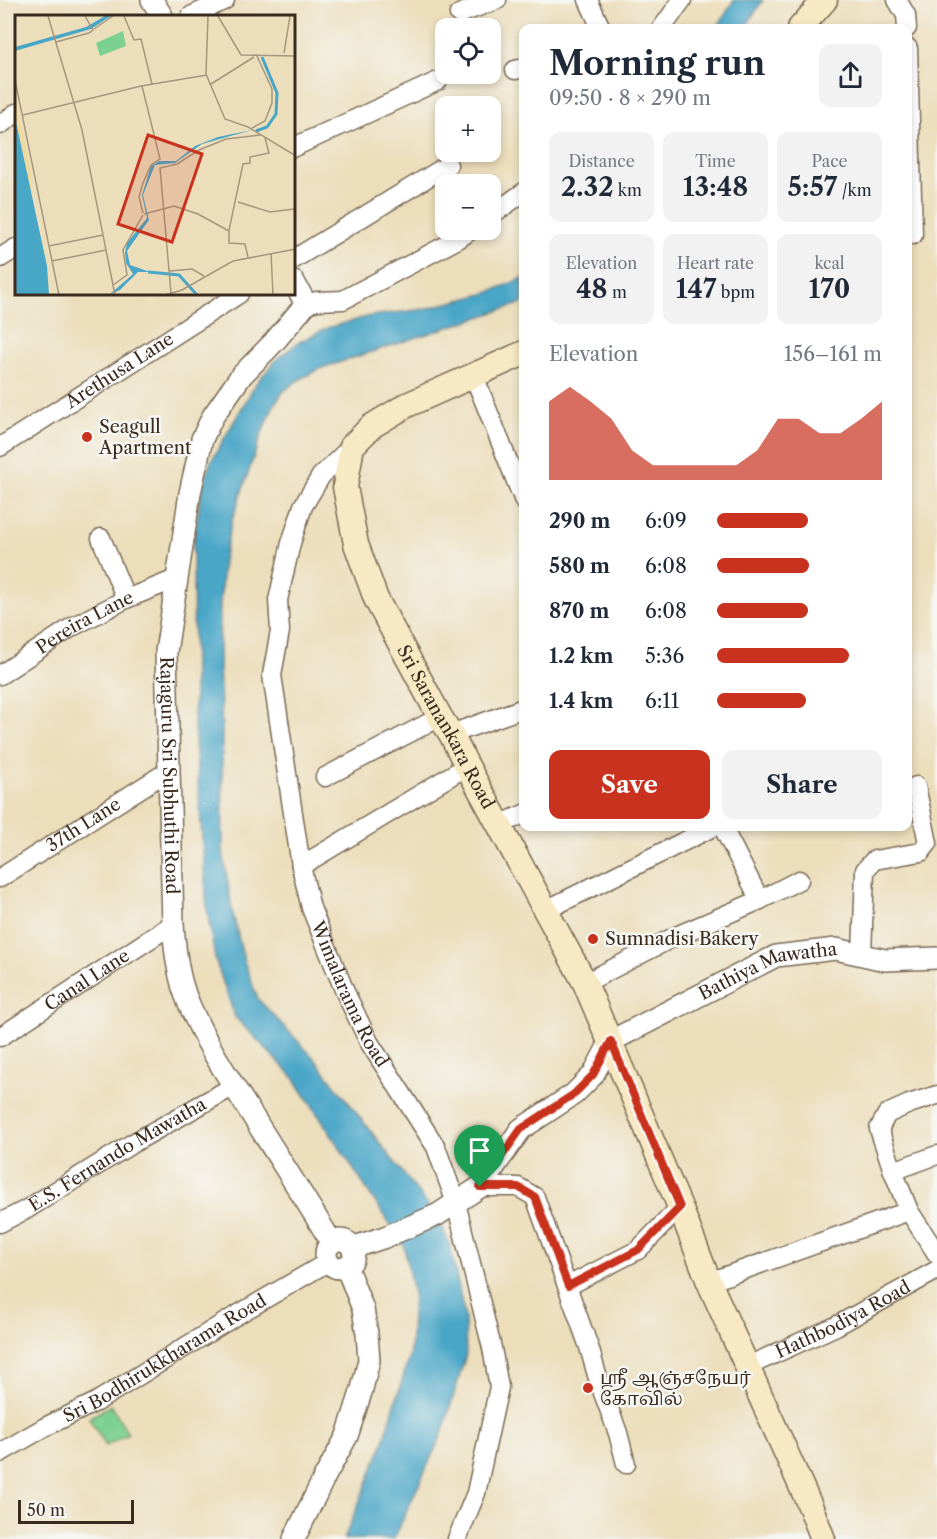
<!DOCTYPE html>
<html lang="en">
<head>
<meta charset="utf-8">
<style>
	:root { --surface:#fff; --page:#f2f2f3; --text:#1f2937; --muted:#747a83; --accent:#c8321e }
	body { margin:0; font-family:"Libre Caslon Text","Noto Serif Tamil",serif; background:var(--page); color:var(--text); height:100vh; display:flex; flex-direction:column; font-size:22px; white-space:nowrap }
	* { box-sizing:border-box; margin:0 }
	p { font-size:20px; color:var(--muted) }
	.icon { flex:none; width:33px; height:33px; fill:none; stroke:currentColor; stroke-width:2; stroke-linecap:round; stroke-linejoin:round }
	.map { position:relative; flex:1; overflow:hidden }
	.sheet { position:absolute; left:519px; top:24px; width:393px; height:807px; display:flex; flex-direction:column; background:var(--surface); border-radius:12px; box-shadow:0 3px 9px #0003 }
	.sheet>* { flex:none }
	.buttons { position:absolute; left:435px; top:18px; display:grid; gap:12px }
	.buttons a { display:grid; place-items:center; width:66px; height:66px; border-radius:12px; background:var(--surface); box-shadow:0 3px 9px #0003; font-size:30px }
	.scale { position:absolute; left:18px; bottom:15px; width:116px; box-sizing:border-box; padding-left:6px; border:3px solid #3b2a1e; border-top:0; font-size:16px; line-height:21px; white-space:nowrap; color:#3b2a1e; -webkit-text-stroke:4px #f6f6f2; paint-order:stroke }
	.pin { position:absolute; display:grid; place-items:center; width:51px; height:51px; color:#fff; margin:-62px -26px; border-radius:50% 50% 50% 0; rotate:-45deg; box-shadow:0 0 6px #0007 }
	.pin .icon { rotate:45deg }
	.round { display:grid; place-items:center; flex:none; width:63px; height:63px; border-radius:12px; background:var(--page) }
	.summary { display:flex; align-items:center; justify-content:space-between; height:102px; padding:0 30px }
	h1 { font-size:33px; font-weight:700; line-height:45px }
	.stats { display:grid; grid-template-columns:repeat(3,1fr); gap:9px; height:102px; padding:6px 30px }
	.stats div { display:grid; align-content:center; border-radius:12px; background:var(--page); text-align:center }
	.stats b { font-size:26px; font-weight:700 }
	.stats small { font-size:16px; font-weight:400 }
	.stats p { font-size:16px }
	.chart { height:168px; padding:12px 30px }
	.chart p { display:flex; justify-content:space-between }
	.chart svg { width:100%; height:108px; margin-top:6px; fill:var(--accent); opacity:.7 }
	.cta { display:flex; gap:12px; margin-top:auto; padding:12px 30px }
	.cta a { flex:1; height:69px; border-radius:12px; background:var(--accent); color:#fff; font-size:24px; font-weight:700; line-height:69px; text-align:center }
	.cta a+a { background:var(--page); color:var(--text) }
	ul { padding:0 30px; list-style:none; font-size:20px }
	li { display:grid; grid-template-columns:96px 72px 1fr; align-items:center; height:45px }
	li i { height:15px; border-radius:8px; background:var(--accent) }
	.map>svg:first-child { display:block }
	.green { fill:#7cd092; stroke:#5c7d58; stroke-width:1.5 }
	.water { fill:#48a6c7; stroke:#426872; stroke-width:1.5 }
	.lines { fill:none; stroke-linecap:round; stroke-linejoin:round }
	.minor-casing { stroke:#796955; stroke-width:21 }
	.tertiary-casing { stroke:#796955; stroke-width:24 }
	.secondary-casing { stroke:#796955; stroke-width:27 }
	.minor { stroke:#fff; stroke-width:18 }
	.tertiary { stroke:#fff; stroke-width:21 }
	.secondary { stroke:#f7e9c3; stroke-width:24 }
	.route-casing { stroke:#fff; stroke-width:12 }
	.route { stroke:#c8321e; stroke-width:8 }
	.poi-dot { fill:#c8321e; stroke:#f6f6f2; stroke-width:2 }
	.labels { text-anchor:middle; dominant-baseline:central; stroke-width:5; stroke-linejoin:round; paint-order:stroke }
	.street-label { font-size:18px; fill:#3b2a1e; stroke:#f6f6f2 }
	.poi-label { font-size:18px; fill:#3b2a1e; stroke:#f6f6f2; text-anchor:start }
	.inset-river { fill:none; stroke:#48a6c7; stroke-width:3 }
	.inset-road { fill:none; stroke:#a5967c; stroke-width:1.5 }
	.view { fill:#c8321e; fill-opacity:0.15; stroke:#c8321e; stroke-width:3 }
	.inset-edge { fill:none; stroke:#3b2a1e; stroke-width:3 }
</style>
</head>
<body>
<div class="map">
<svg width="937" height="1539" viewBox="0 0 937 1539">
	<rect width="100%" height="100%" fill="#f6f6f2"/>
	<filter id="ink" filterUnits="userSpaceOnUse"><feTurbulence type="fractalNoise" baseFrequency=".0167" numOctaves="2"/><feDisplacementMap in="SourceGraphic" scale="12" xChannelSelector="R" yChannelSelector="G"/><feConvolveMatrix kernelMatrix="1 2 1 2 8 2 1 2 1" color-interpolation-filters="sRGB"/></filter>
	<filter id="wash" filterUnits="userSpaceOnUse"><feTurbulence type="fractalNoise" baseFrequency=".008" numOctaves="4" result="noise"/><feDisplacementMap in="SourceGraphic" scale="24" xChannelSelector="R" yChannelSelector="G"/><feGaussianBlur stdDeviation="1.35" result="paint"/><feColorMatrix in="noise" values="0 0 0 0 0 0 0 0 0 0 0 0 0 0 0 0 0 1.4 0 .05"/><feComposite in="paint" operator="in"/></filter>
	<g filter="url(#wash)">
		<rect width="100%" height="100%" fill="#ecdebb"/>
		<path class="green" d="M111,1405L128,1433L106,1446L89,1418Z"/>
		<g class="water">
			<path d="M734,0H763L745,28H717Z"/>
			<path d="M523,278V303L319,369L297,381L283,392L274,405L262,433L232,520L223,560L220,606L219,664L222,733L223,851L232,910L244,961L258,999L315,1059L437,1217L450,1245L465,1318L466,1355L442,1434L394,1539H344L383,1444L410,1354L413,1294L404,1246L294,1078L235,1017L215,959L207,909L194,726L193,544L202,488L211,461L257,382L278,358L299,342L327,328L370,316L424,309L487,293Z"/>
		</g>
	</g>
	<g filter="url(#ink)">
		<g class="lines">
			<g class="minor-casing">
				<g id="minor">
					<path d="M588,0L601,28"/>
					<path d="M897,0L906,15L907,28"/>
					<path d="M459,14L497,0"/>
					<path d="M191,16L225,0"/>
					<path d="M662,28L682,0"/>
					<path d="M908,48L913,235"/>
					<path d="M515,70L524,68"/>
					<path d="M0,125L16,113"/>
					<path d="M294,147L438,81"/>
					<path d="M490,216L524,192"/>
					<path d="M0,258L16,248"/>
					<path d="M294,259L448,165"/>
					<path d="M306,304L317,301L343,300L458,239L471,230"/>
					<path d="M474,376L524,501"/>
					<path id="s1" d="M352,446L321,476L303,506L291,543L278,600L280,631L272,675L301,866L311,908L345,992L369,1042L436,1147L456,1203L492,1348L499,1387L476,1493L457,1539"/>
					<path id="s2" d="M0,447L239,294"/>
					<path d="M101,538L126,599"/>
					<path id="s3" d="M0,675L72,627L126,599L176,579"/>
					<path d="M451,734L524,708"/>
					<path d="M325,777L440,717"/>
					<path d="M499,825L524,814"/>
					<path d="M722,826L760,900"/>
					<path d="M301,866L467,766"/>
					<path id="s4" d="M0,878L168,771"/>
					<path d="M546,910L715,826"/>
					<path d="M862,955L865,870L874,860L921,852L928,843L916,786"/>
					<path d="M585,983L674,937L760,900L799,880"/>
					<path id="s5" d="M0,1037L173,924"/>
					<path d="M937,1095L909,1104L887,1114L879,1129L893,1171L909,1211L937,1254"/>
					<path d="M893,1171L937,1155"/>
					<path d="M480,1187H518L535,1197L589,1347L599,1382L618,1433L626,1464"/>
					<path id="s6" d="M0,1223L27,1209L133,1143L234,1086"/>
					<path d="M709,1282L909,1211"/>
					<path d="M568,1286L638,1250L680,1207"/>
					<path id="s7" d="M746,1367L836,1326L937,1270"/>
					<path id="s8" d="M0,1453L45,1427L96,1402L232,1318L328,1262"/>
				</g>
			</g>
			<g class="tertiary-casing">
				<g id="tertiary">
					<path d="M152,0L162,16"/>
					<path id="s9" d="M294,282L306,304L274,342L241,376L213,416L202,439L190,493L166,652L173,924C175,951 178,979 189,1004C204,1040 226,1074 247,1107C275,1152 304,1197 332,1243"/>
					<circle cx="340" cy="1254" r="14"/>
					<path id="s10" d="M352,1248L385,1237L437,1215L480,1187L521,1129L574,1094L593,1075L611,1041L776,956L836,949L885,960L937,958"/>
					<path d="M294,1539L323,1480L347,1436L362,1389L369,1360L367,1334L363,1309L346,1266"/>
				</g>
			</g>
			<g class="secondary-casing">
				<g id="secondary">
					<path d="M800,28L825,0"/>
					<path id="s11" d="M524,353L407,405L372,426L352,446L345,487L356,544L376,599L440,717L451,734L467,766L585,983L680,1207L709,1282L811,1508L823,1539"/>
				</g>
			</g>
			<use href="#minor" class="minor"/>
			<use href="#tertiary" class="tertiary"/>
			<use href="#secondary" class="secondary"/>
		</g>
	</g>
	<g class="lines" filter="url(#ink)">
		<g class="route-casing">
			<path id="route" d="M611,1041L680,1207L638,1250L568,1286L535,1197L518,1187H480L521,1129L574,1094L593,1075Z"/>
		</g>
		<use href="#route" class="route"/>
	</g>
	<g class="poi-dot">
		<circle cx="87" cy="437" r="6"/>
		<circle cx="593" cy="939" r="6"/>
		<circle cx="588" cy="1388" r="6"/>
	</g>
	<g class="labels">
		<g class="street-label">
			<text stroke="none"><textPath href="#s2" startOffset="142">Arethusa Lane</textPath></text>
			<text stroke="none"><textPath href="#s3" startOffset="100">Pereira Lane</textPath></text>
			<text stroke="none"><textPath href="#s11" startOffset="501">Sri Saranankara Road</textPath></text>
			<text stroke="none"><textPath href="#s9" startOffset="536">Rajaguru Sri Subhuthi Road</textPath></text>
			<text stroke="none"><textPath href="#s4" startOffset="99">37th Lane</textPath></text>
			<text stroke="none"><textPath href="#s10" startOffset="516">Bathiya Mawatha</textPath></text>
			<text stroke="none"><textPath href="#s5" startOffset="104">Canal Lane</textPath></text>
			<text stroke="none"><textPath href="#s1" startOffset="582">Wimalarama Road</textPath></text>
			<text stroke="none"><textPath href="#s6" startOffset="136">E.S. Fernando Mawatha</textPath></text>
			<text stroke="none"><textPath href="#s7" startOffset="108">Hathbodiya Road</textPath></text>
			<text stroke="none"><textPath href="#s8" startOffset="190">Sri Bodhirukkharama Road</textPath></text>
		</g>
		<g class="poi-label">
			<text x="99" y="427">Seagull<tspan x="99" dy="21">Apartment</tspan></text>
			<text x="605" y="939">Sumnadisi Bakery</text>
			<text x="600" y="1378">ஸ்ரீ ஆஞ்சநேயர்<tspan x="600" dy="21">கோவில்</tspan></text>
		</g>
	</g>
	<g transform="translate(15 15)">
		<rect width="280" height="280" fill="#ecdebb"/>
		<path d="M108,16L111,31L85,41L81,28Z" fill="#7cd092"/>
		<path d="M0,83L16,156L17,181L0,102Z" fill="#eeda9e"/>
		<path d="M90,1H96L76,14L0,36V32L71,12ZM0,102L32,251L34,280H0ZM237,115L187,129L160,148L140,150L128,180L134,205L112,236L115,250L135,257H123L105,275L94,280L118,259L111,248L110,238L112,228L132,203L127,180L136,151L144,146H161L180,131L203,122Z" fill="#48a6c7"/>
		<path class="inset-river" d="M241,116L252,112L261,99L262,78L247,42M133,257L164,260L182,280"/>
		<path class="inset-road" d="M33,1L67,115L100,280M109,1L119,25L126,24L137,69M193,1L191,59L210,104L233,112L281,141M203,1L226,40L281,41M79,14L98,1M41,27L74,18L78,15L70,1M269,38L275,1M0,65L44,280M196,69L239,42M127,71L145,144L136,150L128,168L124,182L128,198M8,100L126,71L192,60M237,113L250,106L257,88V74L241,39M223,187L255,197L279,194M129,199L159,191L183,199L214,216M34,231L88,220M256,238L258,280M233,242L230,229L214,228V215L228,149L235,148V142L254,138L250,123M37,246L91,235M155,256L177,254L189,261M98,270L112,260L108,235L128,200M156,278L145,153L162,149L184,135L211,124L245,120M150,280L167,275L218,246L281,234"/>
		<path class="view" d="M133,120L187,139L157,227L103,209Z"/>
		<rect width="280" height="280" class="inset-edge"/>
	</g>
</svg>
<div class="buttons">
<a><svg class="icon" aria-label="locate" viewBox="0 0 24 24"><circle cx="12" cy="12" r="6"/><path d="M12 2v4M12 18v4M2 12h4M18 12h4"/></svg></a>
<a>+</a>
<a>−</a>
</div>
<div class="scale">50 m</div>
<div class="pin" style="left:480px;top:1187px;background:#1e9e55"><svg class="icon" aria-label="arrive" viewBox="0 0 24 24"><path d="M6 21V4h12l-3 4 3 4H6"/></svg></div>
<section class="sheet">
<div class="summary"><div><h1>Morning run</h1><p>09:50 · 8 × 290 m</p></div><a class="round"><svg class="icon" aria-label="share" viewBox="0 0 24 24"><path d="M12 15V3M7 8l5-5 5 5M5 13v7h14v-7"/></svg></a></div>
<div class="stats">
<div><p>Distance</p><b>2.32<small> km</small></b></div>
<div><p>Time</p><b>13:48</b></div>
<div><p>Pace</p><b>5:57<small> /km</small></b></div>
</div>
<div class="stats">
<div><p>Elevation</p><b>48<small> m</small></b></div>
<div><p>Heart rate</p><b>147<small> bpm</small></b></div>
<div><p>kcal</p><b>170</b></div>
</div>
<div class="chart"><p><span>Elevation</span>156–161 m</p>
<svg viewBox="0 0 160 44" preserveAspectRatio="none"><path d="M0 44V12L10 6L20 12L30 19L40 32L50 38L60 38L70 38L80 38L90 38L100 32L110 19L120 19L130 25L140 25L150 19L160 12V44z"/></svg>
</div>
<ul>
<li><b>290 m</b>6:09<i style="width:55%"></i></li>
<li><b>580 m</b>6:08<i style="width:56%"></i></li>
<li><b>870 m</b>6:08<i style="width:55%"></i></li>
<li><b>1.2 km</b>5:36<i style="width:80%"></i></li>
<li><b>1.4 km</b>6:11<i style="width:54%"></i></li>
</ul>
<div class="cta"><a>Save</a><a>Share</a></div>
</section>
</div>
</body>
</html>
